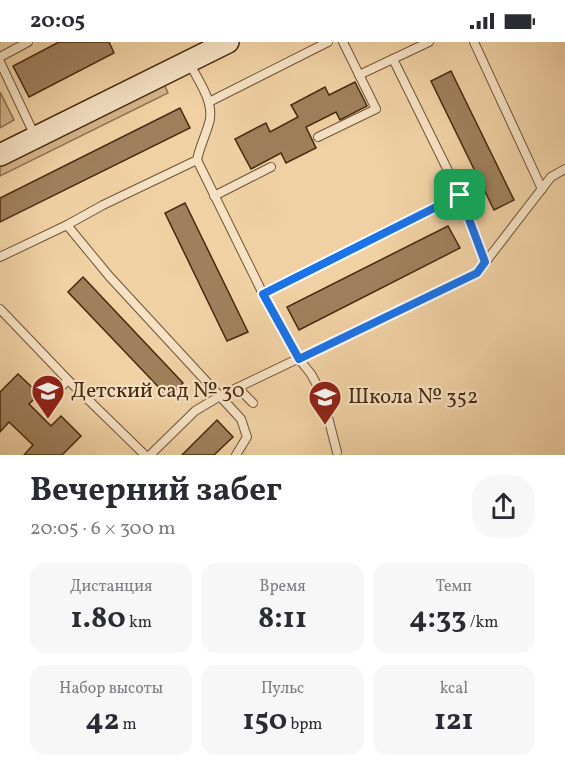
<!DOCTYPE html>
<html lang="ru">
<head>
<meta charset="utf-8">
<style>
	:root { --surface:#fff; --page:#f7f7f7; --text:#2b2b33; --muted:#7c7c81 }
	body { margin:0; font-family:Vollkorn,serif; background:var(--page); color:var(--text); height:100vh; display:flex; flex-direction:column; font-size:22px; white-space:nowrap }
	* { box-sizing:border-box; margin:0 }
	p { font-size:20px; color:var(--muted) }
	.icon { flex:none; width:33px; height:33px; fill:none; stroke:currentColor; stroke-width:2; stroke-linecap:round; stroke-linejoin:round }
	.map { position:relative; height:413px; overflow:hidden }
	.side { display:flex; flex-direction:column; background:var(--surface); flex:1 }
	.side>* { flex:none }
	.pin { position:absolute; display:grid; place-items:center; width:51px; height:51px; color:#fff; margin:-26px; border-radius:12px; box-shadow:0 3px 9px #0006 }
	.round { display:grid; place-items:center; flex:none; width:63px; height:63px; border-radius:24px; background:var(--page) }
	.summary { display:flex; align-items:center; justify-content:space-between; height:102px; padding:0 30px }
	h1 { font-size:33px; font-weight:700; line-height:45px }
	.metrics { display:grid; grid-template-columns:repeat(3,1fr); gap:9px; height:102px; padding:6px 30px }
	.metrics div { display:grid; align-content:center; border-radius:15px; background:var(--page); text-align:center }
	.metrics b { font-size:30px; font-weight:700 }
	.metrics small { font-size:16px; font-weight:400 }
	.metrics p { font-size:16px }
	.status { display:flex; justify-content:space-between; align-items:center; height:42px; padding:0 30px; background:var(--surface); direction:ltr }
	.status svg { height:16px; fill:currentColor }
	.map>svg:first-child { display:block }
	.green { fill:#d3b48a; stroke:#8d6e4c; stroke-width:1.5 }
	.building { fill:#9f805c; stroke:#47280e; stroke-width:1.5 }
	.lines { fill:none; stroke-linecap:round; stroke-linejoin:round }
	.lane-casing { stroke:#715234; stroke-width:10 }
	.secondary-casing { stroke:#47280e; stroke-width:24 }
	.lane { stroke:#f5e1c4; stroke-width:8 }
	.secondary { stroke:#f5e1c4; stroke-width:21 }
	.route-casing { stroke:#fff; stroke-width:12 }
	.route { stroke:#1a73e8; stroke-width:8 }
	.labels { text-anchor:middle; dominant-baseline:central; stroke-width:4.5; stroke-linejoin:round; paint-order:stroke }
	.poi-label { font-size:21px; fill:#47280e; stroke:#f5e1c4; text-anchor:start }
</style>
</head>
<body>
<div class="status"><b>20:05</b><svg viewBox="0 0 49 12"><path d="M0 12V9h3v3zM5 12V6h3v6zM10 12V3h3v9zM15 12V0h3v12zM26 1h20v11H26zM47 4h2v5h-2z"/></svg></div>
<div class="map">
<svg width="565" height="413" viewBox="0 0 565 413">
	<rect width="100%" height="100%" fill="#f0d1a4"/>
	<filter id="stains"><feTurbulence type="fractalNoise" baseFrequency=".00333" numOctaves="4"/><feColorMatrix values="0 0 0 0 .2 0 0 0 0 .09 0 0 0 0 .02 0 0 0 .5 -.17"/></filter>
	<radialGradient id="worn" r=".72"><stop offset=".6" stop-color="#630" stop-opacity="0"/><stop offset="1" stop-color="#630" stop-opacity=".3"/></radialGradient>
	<g class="green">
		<path d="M164,42L168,51L0,134V124Z"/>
		<path d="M0,50L14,78L0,86Z"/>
	</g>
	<g class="building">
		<path d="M59,0H109L114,11L29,55L13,24Z"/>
		<path d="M451,29L514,158L494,168L431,39Z"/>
		<path d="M355,40L367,64L340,78L336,70L306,85L316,106L286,121L281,111L251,127L235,97L266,81L270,90L298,75L291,63L325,45L329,53Z"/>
		<path d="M180,66L190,86L0,180V156Z"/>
		<path d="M185,161L248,290L227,299L165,171Z"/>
		<path d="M448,184L460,206L299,288L287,265Z"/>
		<path d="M83,235L183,341L168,355L68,250Z"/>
		<path d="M18,332L39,352L29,362L51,384L61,374L81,394L62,413H24L33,403L9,380L0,390V350Z"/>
		<path d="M217,378L233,395L214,413H182Z"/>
	</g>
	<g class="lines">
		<g class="lane-casing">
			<g id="lane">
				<path d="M474,0L542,147"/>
				<path d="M0,15L28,0"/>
				<path d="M393,17L460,153L485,220"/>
				<path d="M0,20L35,94"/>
				<path d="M359,33L429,0"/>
				<path d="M209,60L328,0"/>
				<path d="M318,95L376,67L343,0"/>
				<path d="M197,118L269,264L299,317L311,332L322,352L337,410"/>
				<path d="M214,154L271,125"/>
				<path d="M67,183L103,163L197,118C200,103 207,91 210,77C213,57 197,37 189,20"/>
				<path d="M0,215L67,183L109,234L241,377L247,395L236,413"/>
				<path d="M263,252L460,153"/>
				<path d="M0,267L68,338L145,413"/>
				<path d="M238,346L253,361"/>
				<path d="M50,356L68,338"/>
				<path d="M150,413L195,369L220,354L477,231L551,135L565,127"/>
			</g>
		</g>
		<g class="secondary-casing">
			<path id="secondary" d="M0,113L228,0"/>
		</g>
		<use href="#lane" class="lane"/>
		<use href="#secondary" class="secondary"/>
	</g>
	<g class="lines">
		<g class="route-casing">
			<path id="route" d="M460,153L485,220L477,231L299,317L263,252Z"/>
		</g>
		<use href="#route" class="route"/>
	</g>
	<defs>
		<g id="school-pin" transform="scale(1.725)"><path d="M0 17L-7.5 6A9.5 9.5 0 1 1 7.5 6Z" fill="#8f2418" stroke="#f5e1c4"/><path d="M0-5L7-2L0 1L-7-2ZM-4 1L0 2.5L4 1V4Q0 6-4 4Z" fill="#fff"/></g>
	</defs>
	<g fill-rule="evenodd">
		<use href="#school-pin" x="48" y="349"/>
		<use href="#school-pin" x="325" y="355"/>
	</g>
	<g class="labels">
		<g class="poi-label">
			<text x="71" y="349">Детский сад № 30</text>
			<text x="348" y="355">Школа № 352</text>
		</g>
	</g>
	<rect width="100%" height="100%" filter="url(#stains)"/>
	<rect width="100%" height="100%" fill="url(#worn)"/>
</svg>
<div class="pin" style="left:460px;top:153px;background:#1e9e55"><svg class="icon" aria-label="arrive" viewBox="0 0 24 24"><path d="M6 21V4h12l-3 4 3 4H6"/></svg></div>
</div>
<section class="side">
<div class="summary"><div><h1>Вечерний забег</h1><p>20:05 · 6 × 300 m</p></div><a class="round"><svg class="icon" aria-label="share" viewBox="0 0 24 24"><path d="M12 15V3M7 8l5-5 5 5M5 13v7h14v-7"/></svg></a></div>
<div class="metrics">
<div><p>Дистанция</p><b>1.80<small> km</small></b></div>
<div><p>Время</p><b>8:11</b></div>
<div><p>Темп</p><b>4:33<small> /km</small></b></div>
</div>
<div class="metrics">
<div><p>Набор высоты</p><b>42<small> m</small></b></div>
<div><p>Пульс</p><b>150<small> bpm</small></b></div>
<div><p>kcal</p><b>121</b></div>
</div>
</section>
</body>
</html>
